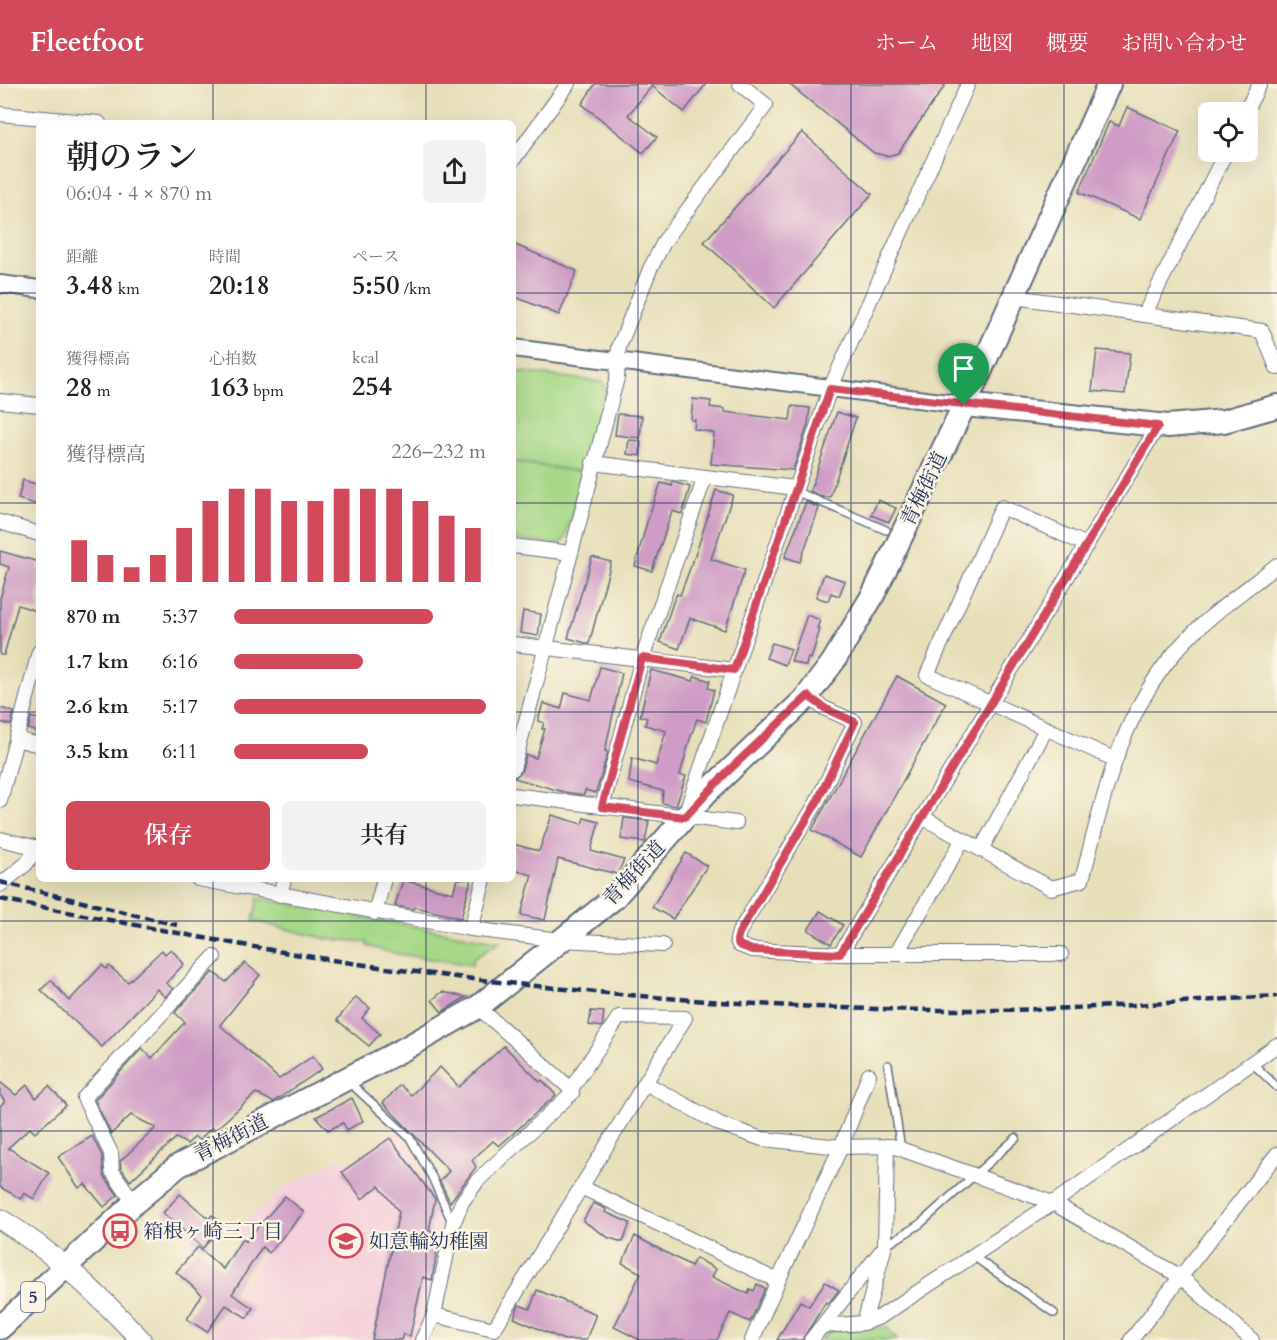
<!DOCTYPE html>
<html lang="ja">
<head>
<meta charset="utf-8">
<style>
	:root { --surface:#fff; --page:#f2f2f2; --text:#202124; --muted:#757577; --accent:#d1495b }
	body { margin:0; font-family:Cardo,"Noto Serif JP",serif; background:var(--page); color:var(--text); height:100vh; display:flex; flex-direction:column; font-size:22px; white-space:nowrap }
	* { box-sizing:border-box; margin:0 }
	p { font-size:20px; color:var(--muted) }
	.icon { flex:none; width:33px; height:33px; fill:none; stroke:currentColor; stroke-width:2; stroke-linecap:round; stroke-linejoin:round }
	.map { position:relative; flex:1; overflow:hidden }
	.drawer { position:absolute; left:36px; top:36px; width:480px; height:762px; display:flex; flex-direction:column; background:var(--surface); border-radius:9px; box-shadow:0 6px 24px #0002 }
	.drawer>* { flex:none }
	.buttons { position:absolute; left:1198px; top:18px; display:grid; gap:12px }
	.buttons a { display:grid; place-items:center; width:60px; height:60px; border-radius:9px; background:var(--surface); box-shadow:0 6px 24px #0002; font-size:30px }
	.pin { position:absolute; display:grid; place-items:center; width:51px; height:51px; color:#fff; margin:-62px -26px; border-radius:50% 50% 50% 0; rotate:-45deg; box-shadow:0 0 6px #0007 }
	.pin .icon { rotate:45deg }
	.round { display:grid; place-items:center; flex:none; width:63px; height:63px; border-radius:9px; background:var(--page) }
	.headline { display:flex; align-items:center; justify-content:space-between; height:102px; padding:0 30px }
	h1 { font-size:33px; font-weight:600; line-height:45px }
	.figures { display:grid; grid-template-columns:repeat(3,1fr); gap:9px; height:102px; padding:6px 30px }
	.figures div { display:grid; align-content:center }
	.figures b { font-size:26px; font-weight:600 }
	.figures small { font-size:16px; font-weight:400 }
	.figures p { font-size:16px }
	.chart { height:168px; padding:12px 30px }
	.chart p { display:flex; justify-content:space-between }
	.chart svg { width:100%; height:108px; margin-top:6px; stroke:var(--accent); stroke-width:6 }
	.button { display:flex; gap:12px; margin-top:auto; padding:12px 30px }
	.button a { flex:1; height:69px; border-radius:9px; background:var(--accent); color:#fff; font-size:24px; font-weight:600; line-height:69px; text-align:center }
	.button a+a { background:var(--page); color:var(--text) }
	ul { padding:0 30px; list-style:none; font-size:20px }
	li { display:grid; grid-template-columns:96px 72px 1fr; align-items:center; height:45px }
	li i { height:15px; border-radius:8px; background:var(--accent) }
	header { display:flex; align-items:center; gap:36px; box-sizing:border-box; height:84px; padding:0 30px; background:var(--accent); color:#fff }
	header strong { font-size:28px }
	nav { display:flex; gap:33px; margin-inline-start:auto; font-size:21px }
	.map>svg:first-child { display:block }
	.built { fill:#f5cfda }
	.green { fill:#a6d887; stroke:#608472; stroke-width:1.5 }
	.building { fill:#cf9cc5 }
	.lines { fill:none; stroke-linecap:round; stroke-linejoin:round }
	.service-casing { stroke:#626d7e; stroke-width:10 }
	.minor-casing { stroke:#626d7e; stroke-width:16 }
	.tertiary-casing { stroke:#626d7e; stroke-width:20 }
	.secondary-casing { stroke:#626d7e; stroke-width:22 }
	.primary-casing { stroke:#626d7e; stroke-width:26 }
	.service { stroke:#fff; stroke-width:7 }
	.minor { stroke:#fff; stroke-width:14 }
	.tertiary { stroke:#fff; stroke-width:16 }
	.secondary { stroke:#fff; stroke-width:20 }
	.primary { stroke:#fff; stroke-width:22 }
	.rail { stroke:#1b2f5e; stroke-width:4.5; stroke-dasharray:9 4.5; stroke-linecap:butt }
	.route-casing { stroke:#fff; stroke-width:12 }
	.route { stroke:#d1495b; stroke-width:8 }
	.grid { fill:none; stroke:#1b2f5e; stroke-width:1.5; stroke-opacity:0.55 }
	.labels { text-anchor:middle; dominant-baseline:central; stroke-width:5; stroke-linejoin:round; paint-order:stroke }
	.shield { fill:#fcf5e5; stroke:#5e6a86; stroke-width:1.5 }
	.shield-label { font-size:18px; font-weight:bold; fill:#1b2f5e }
	.street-label { font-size:20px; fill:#1b2f5e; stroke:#fcf5e5 }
	.poi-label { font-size:20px; fill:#1b2f5e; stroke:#fcf5e5; text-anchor:start }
</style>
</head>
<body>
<header>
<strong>Fleetfoot</strong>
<nav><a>ホーム</a><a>地図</a><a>概要</a><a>お問い合わせ</a></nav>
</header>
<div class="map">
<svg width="1277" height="1256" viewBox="0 0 1277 1256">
	<rect width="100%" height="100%" fill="#fcf5e5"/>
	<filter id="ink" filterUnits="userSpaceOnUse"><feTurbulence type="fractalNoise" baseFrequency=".0167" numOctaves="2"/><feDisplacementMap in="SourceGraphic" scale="12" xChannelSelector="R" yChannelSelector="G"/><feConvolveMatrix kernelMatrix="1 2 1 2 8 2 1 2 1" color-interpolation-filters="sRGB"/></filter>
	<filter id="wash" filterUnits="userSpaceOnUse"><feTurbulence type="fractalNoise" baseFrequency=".008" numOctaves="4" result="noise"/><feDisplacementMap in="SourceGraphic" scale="24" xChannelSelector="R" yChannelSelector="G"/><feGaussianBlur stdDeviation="1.35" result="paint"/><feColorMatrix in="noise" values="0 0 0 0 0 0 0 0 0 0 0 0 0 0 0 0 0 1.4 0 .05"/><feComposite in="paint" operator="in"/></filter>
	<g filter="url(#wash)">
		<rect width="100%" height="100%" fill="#e7dfb9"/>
		<path class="built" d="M396,1045L411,1064L448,1140L429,1225L416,1256H205L262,1169L235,1145L287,1101L343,1072L348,1080Z"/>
		<g class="green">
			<path d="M513,287L602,298L606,304L565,455L558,461L513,455V378L582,388L513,377Z"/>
			<path d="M258,814L500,858L474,874L472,881L397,870L367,862V858L327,855L253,837Z"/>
			<path d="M887,1243L897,1256H821L831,1246Z"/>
		</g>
		<g id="blocks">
			<g class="building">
				<path d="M595,0H706L684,28L652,2L628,31L657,53L643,69L582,20Z"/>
				<path d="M789,0H946L898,69L887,72L874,69Z"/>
				<path d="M1127,23L1180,47L1140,135L1079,108L1109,38L1119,42Z"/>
				<path d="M802,48L872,110L774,224L704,158Z"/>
				<path d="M513,160L577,187L559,231L513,212Z"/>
				<path d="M1097,266L1130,269L1125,310L1092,307Z"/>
				<path d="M693,315L711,317L710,323L725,325V328L790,336L792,322L810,324L808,340L793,386L711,380L714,349L694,345L695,336H691Z"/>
				<path d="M837,328L856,334L830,413H823L810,407Z"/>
				<path d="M618,330L642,332L640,354L615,351Z"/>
				<path d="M629,356L641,357L640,372L627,370Z"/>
				<path d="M23,396L39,401V421L18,415Z"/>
				<path d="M673,398L690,403L682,430L672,427L652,487L635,482L648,434L661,399L672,402Z"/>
				<path d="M716,406L733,411L711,475L745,486L725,546L690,534L679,565L660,558L673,518L677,510L680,511L697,466Z"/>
				<path d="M878,416L896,424L889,438L871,431Z"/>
				<path d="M806,418L819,424L800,478L785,473Z"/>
				<path d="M0,467L39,478V528L18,521L4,571H0V515L9,483L0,480Z"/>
				<path d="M592,473L611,478L589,560L568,554Z"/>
				<path d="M824,490L845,497L839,512L831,509L828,517L816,513Z"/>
				<path d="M523,527L541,530L538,552L520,549Z"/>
				<path d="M807,531L820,536L817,544L820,545L811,575L808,574L806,582L791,577Z"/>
				<path d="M772,559L791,565L785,581L766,574Z"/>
				<path d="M600,583L622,589L605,667L608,668L596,709L585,706L584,711L564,708L514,694L521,688L526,671L536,674L545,645H542L544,639L538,637L543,619L561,625L565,609L591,616Z"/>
				<path d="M651,586L693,597L695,592L710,597L708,604L714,606L706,638L697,635L690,655L680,691L686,692L676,722L662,719L663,707L629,698L632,674L656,681L666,647L645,641L647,634L640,632Z"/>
				<path d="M897,592L946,619L861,773L812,746Z"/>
				<path d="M0,624L14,628L11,641L0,638Z"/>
				<path d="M31,633L39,635V648L28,645Z"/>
				<path d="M552,731L582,740L584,734L599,738L591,767L624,776L617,790L558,775L545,836L521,831L532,791L513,786V760L539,767Z"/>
				<path d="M624,734L649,737L645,758L621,755Z"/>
				<path d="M686,769L707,782L673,835L652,823Z"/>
				<path d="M457,795H471L461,834L415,823L414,825L395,822L403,796L453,809Z"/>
				<path d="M820,827L843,841L831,860L808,846Z"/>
				<path d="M171,865L184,880L166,899L173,905L165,913L157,905L102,963L41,906L51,896L69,917L102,881L106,885L109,882L128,898L162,866L165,870Z"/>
				<path d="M245,879L260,891L220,941L279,995L313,972L322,985L273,1018L256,1009L215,1046L212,1043L199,1056L195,1053L187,1060L176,1054L130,1097L121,1084L120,1077L156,1044L131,1031L111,1050L95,1016L142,964L152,974L185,938L175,929L177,926L213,888L226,898Z"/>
				<path d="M442,908L466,913L442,928L432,916Z"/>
				<path d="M356,913L370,924L362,934L380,950L369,962L337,936Z"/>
				<path d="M591,927L604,928L602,943L589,941Z"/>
				<path d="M504,962L540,998L542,996L556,1011L499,1062L493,1057L472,1076L476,1083L450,1118L440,1097L449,1087L383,1019L400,1001L411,1011L440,983L459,1003Z"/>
				<path d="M0,998L16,1011L27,1001L36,1014L49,1002L66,1021L35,1049L30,1044L8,1064L49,1089L34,1115L24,1109L21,1115L0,1103V1022L5,1017L0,1011Z"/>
				<path d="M352,1014L363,1037L347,1046L343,1039L328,1046L316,1033Z"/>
				<path d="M92,1052L102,1072L104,1092L118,1111L104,1123L85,1100L79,1104L58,1073Z"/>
				<path d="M390,1054L435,1115L429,1147H432L431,1153L439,1155L432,1196L423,1193L410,1252L403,1250L401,1256H372L399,1128L379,1102L362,1115L342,1088Z"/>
				<path d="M180,1110L209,1135L212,1131L223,1140L203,1164L163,1129Z"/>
				<path d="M285,1112L304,1128L269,1169L262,1163L232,1210L253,1224L247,1234L226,1221L207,1248L187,1235L202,1211L176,1188L198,1163L223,1185L242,1155L246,1157Z"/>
				<path d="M593,1119L606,1125L605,1128L630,1139L623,1158L609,1154L583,1137Z"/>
				<path d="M635,1152L691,1182L696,1174L716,1185L712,1193L748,1210L750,1205L754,1207L757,1200L765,1204L750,1238L730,1229L717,1256H640L614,1243L641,1189L622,1179Z"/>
				<path d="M825,1198L839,1206L828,1220L826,1218L802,1256H777L800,1217L809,1222Z"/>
				<path d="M537,1206L596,1230L586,1256H564L514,1234L519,1221L530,1225Z"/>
			</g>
		</g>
	</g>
	<g filter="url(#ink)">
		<use href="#blocks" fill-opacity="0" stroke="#626d7e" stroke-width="1.5"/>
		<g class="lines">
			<g class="service-casing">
				<g id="service">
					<path d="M795,407L886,446"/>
					<path d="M1251,978L1277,1003"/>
					<path d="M888,981L901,1065"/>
					<path d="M348,997L410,1054L432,1093L452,1138"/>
					<path d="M885,1162L920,1140L1016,1054"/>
					<path d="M973,1172L1054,1229"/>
				</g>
			</g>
			<g class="minor-casing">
				<g id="minor">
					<path d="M1245,28L1260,0"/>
					<path d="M0,30L99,39"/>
					<path d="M513,76L568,0"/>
					<path d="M1014,213L1262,247L1277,284"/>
					<path d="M1144,231L1226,68"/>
					<path d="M0,317L39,321"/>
					<path d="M593,379L795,404"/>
					<path d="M0,438L39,450"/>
					<path d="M1087,461L1002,423L927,591L1114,675"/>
					<path d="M513,462L571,469L513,685"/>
					<path d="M571,469L617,294L619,263L650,185L665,156L766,21L740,0"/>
					<path d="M513,560L734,586"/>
					<path d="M808,612L822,623L855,638L817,718L739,848L737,856L739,861L752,866L840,870H1061"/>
					<path d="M16,655L39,661"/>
					<path d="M513,711L736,739"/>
					<path d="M0,717L39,568"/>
					<path d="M688,722L830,305L968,0"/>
					<path d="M602,723L642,575L705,393"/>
					<path d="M922,733L1051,804L1082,796C1104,712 1119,634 1176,567C1202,536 1246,506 1277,481"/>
					<path d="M0,755L39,764"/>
					<path d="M981,766L1046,645"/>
					<path d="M198,795L471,845L560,856L663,861"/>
					<path d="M0,801L26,780L37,764"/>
					<path d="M280,811L284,795"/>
					<path d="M375,829L384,795"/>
					<path d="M471,845L484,795"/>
					<path d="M840,870L1158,342"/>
					<path d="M896,870L962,757"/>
					<path d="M645,999L720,1040L762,1055L841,1063L892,1062L1053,1119L1181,1193L1252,1256"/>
					<path d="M581,1103L778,1197L752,1256"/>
					<path d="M134,1119L112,1087L111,1069L84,1014L214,873"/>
					<path d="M778,1197L841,1063L869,991"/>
					<path d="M434,1231L494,1245L685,934L619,933L571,1005"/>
					<path d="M864,1239L885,1162L887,1062"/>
					<path d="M822,1242L864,1239L880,1233L1053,1119L1277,961"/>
					<path d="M422,1256L434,1231L453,1140L462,1118L478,1096L572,1009L571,1005L478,923"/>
					<path d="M811,1256L882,1166"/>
					<path d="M1131,1256L1277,1070"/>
				</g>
			</g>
			<g class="tertiary-casing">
				<g id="tertiary">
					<path d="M0,200L39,205"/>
					<path d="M513,264L965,321"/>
				</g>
			</g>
			<g class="secondary-casing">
				<path id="secondary" d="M0,1135C55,1169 97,1209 141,1256"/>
			</g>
			<g class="primary-casing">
				<g id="primary">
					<path d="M965,321L1168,342L1224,337L1277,322"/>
					<path d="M0,1244L134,1119L178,1082L406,964L478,923L614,814L706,709L805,615L833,578L873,511L976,297L1109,0"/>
				</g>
			</g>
			<use href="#service" class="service"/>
			<use href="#minor" class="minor"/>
			<use href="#tertiary" class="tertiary"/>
			<use href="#secondary" class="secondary"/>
			<use href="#primary" class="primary"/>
			<g class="rail">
				<path d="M0,798L177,841"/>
				<path d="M0,815C133,840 266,868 401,886C592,911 787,927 980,926C1079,926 1178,918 1277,912"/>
			</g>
		</g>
	</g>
	<g class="lines" filter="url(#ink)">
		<g class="route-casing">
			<path id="route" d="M830,305L1158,342L840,870L752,866L739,861L737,856L739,849L817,718L855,638L826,625L808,612L726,689L685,733L602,723L642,574L734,586Z"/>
		</g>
		<use href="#route" class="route"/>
	</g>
	<path class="grid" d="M213,0V39M426,0V39M638,0V1256M851,0V1256M1064,0V1256M0,209H39M513,209H1277M0,419H39M513,419H1277M0,628H39M513,628H1277M213,795V1256M426,795V1256M0,837H1277M0,1047H1277"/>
	<defs>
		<g id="bus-ring" transform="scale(1.725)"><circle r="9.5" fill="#fcf5e5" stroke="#d1495b" stroke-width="1.5"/><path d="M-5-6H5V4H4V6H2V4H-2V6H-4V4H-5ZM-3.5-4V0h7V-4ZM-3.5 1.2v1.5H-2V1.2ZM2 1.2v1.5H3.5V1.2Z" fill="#d1495b"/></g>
		<g id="school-ring" transform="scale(1.725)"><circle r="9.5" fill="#fcf5e5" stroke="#d1495b" stroke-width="1.5"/><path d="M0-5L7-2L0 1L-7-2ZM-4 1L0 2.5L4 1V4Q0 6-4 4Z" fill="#d1495b"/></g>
	</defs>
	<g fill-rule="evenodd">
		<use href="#bus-ring" x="120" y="1147"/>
		<use href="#school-ring" x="346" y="1157"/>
	</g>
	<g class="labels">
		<rect class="shield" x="21" y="1198" width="24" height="30" rx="4.5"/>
		<g class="shield-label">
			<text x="33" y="1213">5</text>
		</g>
		<g class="street-label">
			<text transform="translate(924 405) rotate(-64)">青梅街道</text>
			<text transform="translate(634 789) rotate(-47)">青梅街道</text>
			<text transform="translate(231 1054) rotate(-27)">青梅街道</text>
		</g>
		<g class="poi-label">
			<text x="143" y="1147">箱根ヶ崎三丁目</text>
			<text x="369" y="1157">如意輪幼稚園</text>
		</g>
	</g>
</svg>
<div class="buttons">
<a><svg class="icon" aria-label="locate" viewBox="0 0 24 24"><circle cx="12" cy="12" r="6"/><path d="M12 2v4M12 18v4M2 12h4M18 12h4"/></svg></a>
</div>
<div class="pin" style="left:964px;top:321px;background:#1e9e55"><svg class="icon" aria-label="arrive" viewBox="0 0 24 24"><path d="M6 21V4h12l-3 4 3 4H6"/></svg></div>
<section class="drawer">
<div class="headline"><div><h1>朝のラン</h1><p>06:04 · 4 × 870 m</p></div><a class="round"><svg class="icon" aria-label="share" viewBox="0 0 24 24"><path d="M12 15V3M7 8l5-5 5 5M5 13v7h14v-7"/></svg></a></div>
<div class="figures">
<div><p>距離</p><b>3.48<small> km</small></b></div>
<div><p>時間</p><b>20:18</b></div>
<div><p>ペース</p><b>5:50<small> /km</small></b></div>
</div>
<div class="figures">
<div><p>獲得標高</p><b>28<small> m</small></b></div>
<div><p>心拍数</p><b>163<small> bpm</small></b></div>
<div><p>kcal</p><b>254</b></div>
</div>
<div class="chart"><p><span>獲得標高</span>226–232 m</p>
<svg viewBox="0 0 160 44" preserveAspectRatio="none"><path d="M5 44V27M15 44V33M25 44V38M35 44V33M45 44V22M55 44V11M65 44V6M75 44V6M85 44V11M95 44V11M105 44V6M115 44V6M125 44V6M135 44V11M145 44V17M155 44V22"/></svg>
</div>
<ul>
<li><b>870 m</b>5:37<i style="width:79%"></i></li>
<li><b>1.7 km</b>6:16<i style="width:51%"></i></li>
<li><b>2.6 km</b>5:17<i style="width:100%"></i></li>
<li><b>3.5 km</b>6:11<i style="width:53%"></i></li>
</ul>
<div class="button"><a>保存</a><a>共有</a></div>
</section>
</div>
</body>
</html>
